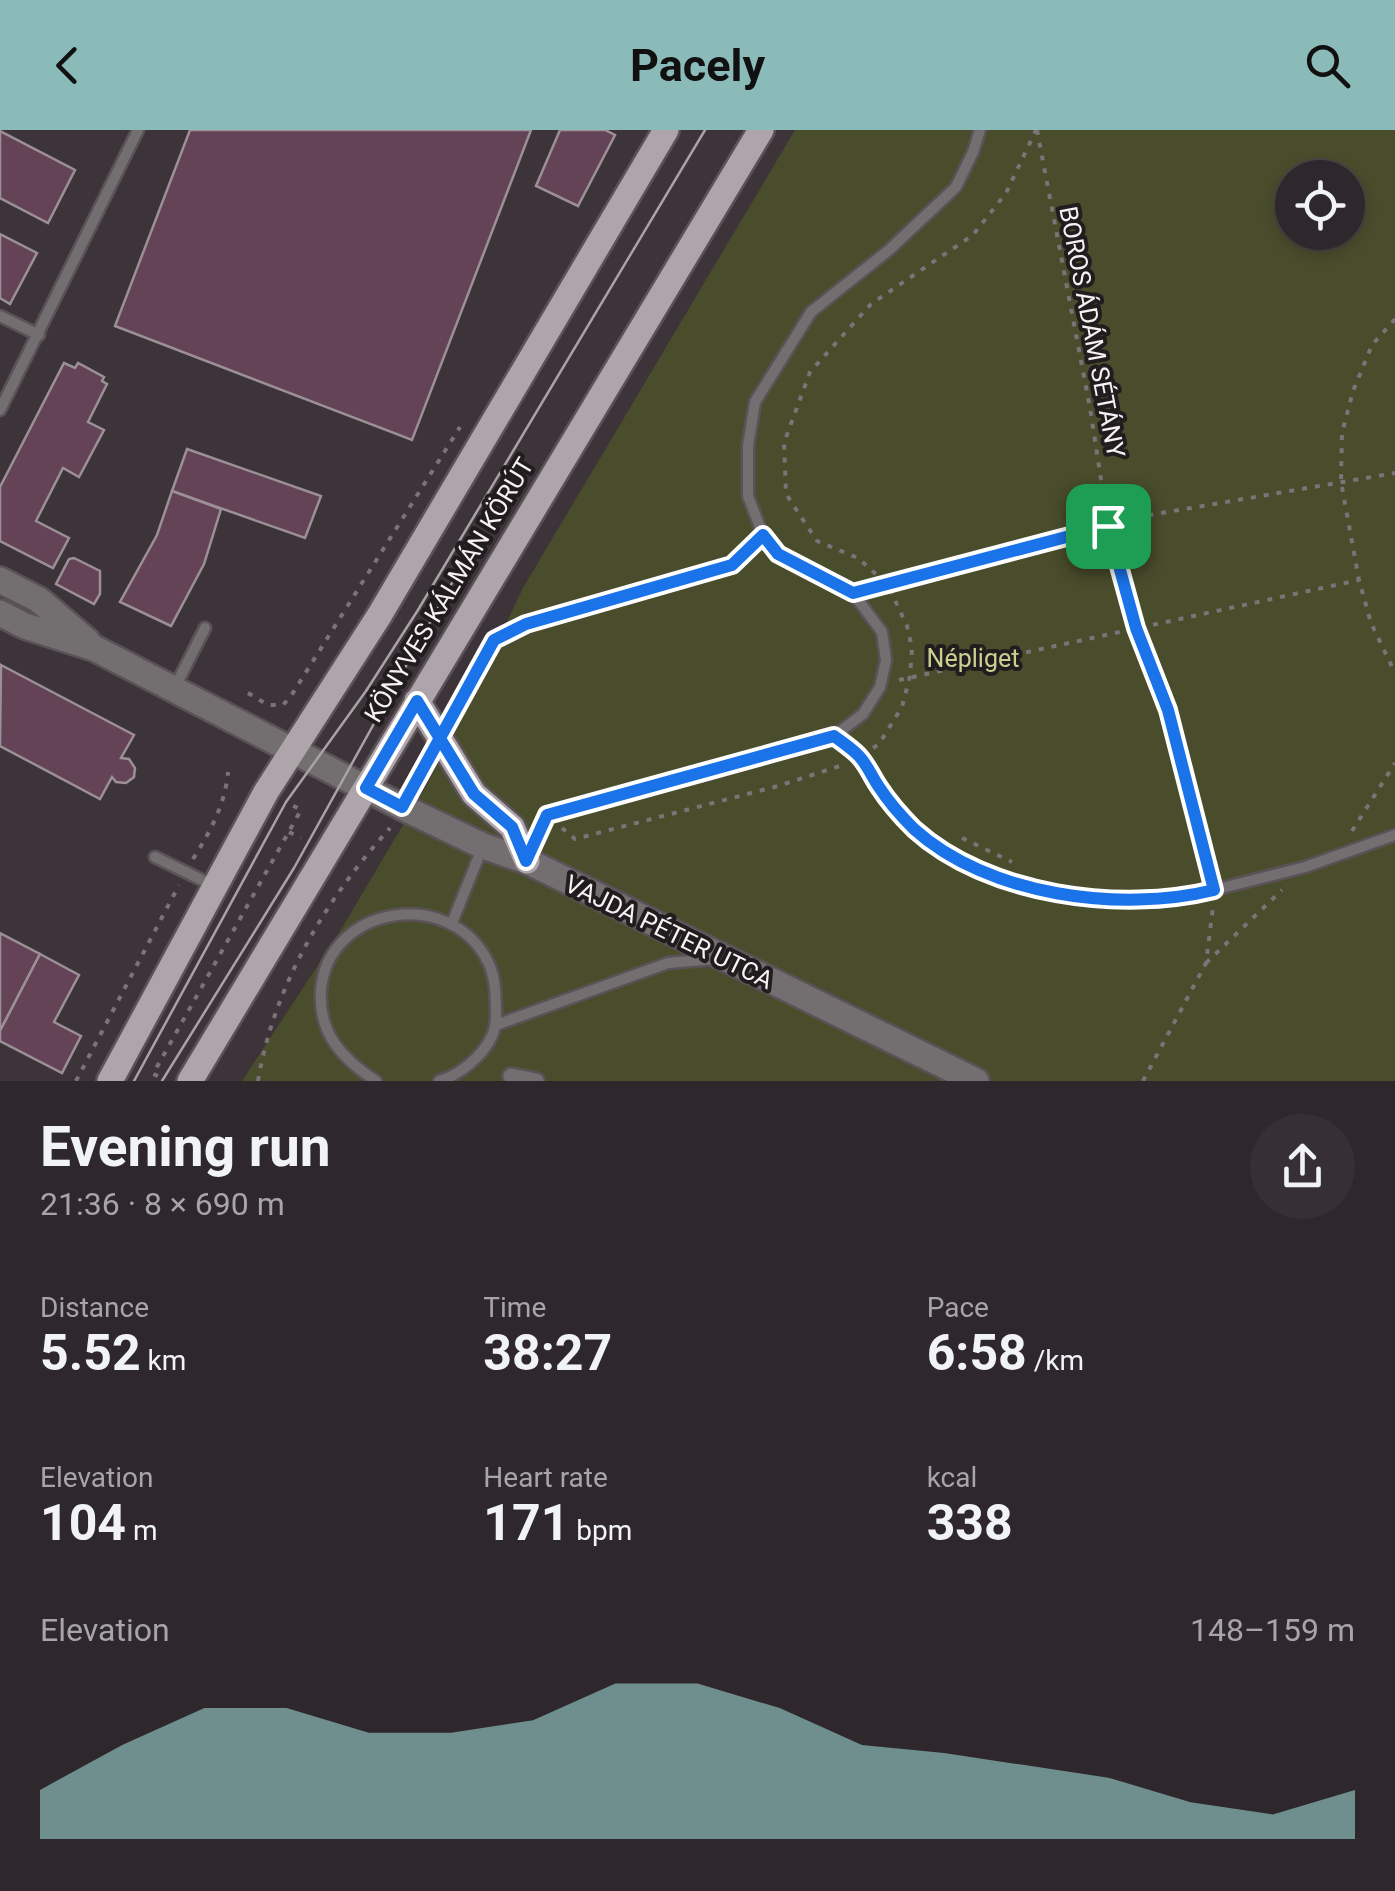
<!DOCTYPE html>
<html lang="en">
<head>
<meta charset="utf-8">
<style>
	:root { --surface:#2e272b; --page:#362f33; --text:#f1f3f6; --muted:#a7a5a9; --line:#494447; --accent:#8bbbb9 }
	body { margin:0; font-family:Roboto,sans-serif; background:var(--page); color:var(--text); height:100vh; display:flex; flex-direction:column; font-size:38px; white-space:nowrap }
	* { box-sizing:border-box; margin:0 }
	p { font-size:32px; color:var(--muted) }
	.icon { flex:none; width:55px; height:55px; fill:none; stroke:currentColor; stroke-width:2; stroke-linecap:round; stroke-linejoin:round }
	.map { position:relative; height:951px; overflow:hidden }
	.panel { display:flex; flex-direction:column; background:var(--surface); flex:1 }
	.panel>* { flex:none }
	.tools { position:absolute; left:1275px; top:30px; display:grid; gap:20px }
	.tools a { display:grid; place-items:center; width:90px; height:90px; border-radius:50%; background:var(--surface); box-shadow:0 5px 15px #0003,0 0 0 2px var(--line); font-size:50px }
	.pin { position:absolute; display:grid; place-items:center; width:85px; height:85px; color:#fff; margin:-42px; border-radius:20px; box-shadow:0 5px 15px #0006 }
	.round { display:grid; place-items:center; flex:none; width:105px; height:105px; border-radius:52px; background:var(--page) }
	.summary { display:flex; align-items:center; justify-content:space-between; height:170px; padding:0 40px }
	h1 { font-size:55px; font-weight:700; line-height:75px }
	.metrics { display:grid; grid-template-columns:repeat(3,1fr); gap:15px; height:170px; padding:10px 40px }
	.metrics div { display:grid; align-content:center }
	.metrics b { font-size:50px; font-weight:700 }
	.metrics small { font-size:28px; font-weight:400 }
	.metrics p { font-size:28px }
	.chart { height:280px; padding:20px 40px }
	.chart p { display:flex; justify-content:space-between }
	.chart svg { width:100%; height:180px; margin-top:10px; fill:var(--accent); opacity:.7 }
	header { display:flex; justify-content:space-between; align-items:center; height:130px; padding:0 40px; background:var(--accent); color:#111; font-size:45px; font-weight:700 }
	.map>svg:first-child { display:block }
	.green { fill:#4a4d2c; fill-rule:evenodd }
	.building { fill:#644356; stroke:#9b9096; stroke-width:2.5 }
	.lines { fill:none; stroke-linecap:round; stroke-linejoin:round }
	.service-casing { stroke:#5b5257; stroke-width:15 }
	.pedestrian-casing { stroke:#5b5257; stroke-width:20 }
	.tertiary-casing { stroke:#5b5257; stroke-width:30 }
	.primary-casing { stroke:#5b5257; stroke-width:30 }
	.path { stroke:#7b7377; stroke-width:4; stroke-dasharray:5 8; stroke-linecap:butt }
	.service { stroke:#736f71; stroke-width:10 }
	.pedestrian { stroke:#736f71; stroke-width:15 }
	.tertiary { stroke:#736f71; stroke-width:25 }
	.primary { stroke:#aea5aa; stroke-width:25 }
	.tram { stroke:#a9a2a5; stroke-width:2.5 }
	.route-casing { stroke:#fff; stroke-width:20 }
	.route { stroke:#1a73e8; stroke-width:12 }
	.labels { text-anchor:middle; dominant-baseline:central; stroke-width:8; stroke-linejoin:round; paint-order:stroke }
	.street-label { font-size:25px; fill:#f7f1f4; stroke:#211d1f }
	.park-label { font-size:25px; fill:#cbd091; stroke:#211d1f }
</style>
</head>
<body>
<header><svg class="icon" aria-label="back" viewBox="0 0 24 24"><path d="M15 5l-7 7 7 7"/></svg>Pacely<svg class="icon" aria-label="search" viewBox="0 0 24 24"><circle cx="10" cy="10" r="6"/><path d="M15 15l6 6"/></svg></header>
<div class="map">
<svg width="1395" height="951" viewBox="0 0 1395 951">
	<rect width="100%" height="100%" fill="#3d3439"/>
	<path class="green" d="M795,0H1395V951H242L339,803L426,656L451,609L467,564L490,528L523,458ZM1292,48H1348V102H1292Z"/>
	<g class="building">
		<path d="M190,0H531L412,310L115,196Z"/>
		<path d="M560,0H605L615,5L578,76L536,56Z"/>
		<path d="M0,1L75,40L48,93L0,68Z"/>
		<path d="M0,104L37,123L10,174L0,168Z"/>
		<path d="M64,233L75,238L78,233L104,247L102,251L107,254L88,292L104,300L79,347L63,338L36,391L69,408L53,438L0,411V357Z"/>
		<path d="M187,319L321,366L305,408L172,361Z"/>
		<path d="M172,361L221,379L204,434L171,496L120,472L157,405Z"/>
		<path d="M74,428L100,441V464L94,474L56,454L69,429Z"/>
		<path d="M1,535L134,605L121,628L129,629L135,638L134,647L126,653L116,652L112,647L100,669L0,616Z"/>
		<path d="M0,803L40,824L0,901Z"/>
		<path d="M40,824L79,845L54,892L81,906L62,943L0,911V901Z"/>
	</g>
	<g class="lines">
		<g class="service-casing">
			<g id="service">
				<path d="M0,186L39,205"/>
				<path d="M0,280L138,0"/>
				<path d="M174,559L205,498"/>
				<path d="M834,606L860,626L882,661L915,699L971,737L1035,759L1130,771L1182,768L1305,737L1395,705"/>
				<path d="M529,726L547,685L834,606L863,584L880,557L886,530L882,502L853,463L778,424L763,405L748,366V316L755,272L811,182L889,120L956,57L973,22L980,0"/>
				<path d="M155,727L212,755"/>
				<path d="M452,793L483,716"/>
				<path d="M496,895L668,833L714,829"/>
				<path d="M376,951C342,929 318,903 321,860C328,774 453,756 489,834C496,850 496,869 496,887C496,916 465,943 439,951"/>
			</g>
		</g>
		<g class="pedestrian-casing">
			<path id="pedestrian" d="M511,946L536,951"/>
		</g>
		<g class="tertiary-casing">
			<g id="tertiary">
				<path d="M0,450L39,470L87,511"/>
				<path d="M0,483L25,496L94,518L402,677L483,716L527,731L976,951"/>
			</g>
		</g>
		<g class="primary-casing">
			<g id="primary">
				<path d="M417,571L474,664L512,697L527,731"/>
				<path d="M110,951L266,662L379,486L666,0"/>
				<path d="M190,951L761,0"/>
			</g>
		</g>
		<g class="path">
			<path d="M1037,0L1090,278L1108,395L1136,498L1168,580L1208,744"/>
			<path d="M1395,189L1372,215L1353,261L1342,303L1341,352L1359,450L1371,493L1395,543"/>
			<path d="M872,459L1150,385L1395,343"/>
			<path d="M899,550L1359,450"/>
			<path d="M248,563L268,575H283L291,566L460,297"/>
			<path d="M454,585L494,510L525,493L732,435L750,418"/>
			<path d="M873,618L879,614L902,577L910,546L912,518L907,496L888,455L858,428L817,411L786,364L784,313L810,242L871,174L973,105L1006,63L1036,0"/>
			<path d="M415,655L428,633"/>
			<path d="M562,698L575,709L778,656L843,635"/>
			<path d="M1352,701L1395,633"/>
			<path d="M289,702L301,708"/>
			<path d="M962,708L1012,732"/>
			<path d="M193,729C210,702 225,675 228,642"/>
			<path d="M1206,833L1282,760"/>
			<path d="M158,946L153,944L301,680L292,675"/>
			<path d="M76,951L179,755"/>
			<path d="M258,951C274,855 326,769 390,698"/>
			<path d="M1143,951L1206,833L1213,777"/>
		</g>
		<use href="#service" class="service"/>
		<use href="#pedestrian" class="pedestrian"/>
		<use href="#tertiary" class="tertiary"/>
		<use href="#primary" class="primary"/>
		<g class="tram">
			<path d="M134,951L286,672L366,561L418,480L705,0"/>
			<path d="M162,951L294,738L473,415"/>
		</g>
	</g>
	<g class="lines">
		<g class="route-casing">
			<path id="route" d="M1108,396L853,463L778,424L763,405L732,435L526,494L494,510L402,677L366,658L417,571L474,664L512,697L526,731L547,685L834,606C842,612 851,618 858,625C867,634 872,647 879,657C888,671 902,687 914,699C988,766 1121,783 1214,760L1168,580L1136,498L1108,396"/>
		</g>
		<use href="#route" class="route"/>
	</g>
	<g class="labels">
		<g class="street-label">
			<text transform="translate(1092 202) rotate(79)">BOROS ÁDÁM SÉTÁNY</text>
			<text transform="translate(449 460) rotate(-59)">KÖNYVES KÁLMÁN KÖRÚT</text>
			<text transform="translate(669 802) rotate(26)">VAJDA PÉTER UTCA</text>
		</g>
		<g class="park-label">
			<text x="973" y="528">Népliget</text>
		</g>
	</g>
</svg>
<div class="tools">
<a><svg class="icon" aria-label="locate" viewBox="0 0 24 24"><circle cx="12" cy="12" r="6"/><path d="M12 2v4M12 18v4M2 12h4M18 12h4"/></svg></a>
</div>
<div class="pin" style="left:1108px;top:396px;background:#1e9e55"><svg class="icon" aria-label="arrive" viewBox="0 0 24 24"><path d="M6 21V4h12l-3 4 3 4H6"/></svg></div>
</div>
<section class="panel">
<div class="summary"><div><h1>Evening run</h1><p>21:36 · 8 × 690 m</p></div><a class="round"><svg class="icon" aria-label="share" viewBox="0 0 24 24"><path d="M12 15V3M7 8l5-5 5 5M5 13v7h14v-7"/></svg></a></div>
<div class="metrics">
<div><p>Distance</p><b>5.52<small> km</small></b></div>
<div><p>Time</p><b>38:27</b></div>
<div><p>Pace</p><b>6:58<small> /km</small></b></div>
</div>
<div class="metrics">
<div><p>Elevation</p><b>104<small> m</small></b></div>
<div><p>Heart rate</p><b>171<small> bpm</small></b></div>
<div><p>kcal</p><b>338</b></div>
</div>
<div class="chart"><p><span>Elevation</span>148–159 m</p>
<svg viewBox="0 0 160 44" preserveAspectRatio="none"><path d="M0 44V32L10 21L20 12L30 12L40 18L50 18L60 15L70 6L80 6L90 12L100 21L110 23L120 26L130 29L140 35L150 38L160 32V44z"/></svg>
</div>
</section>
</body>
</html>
